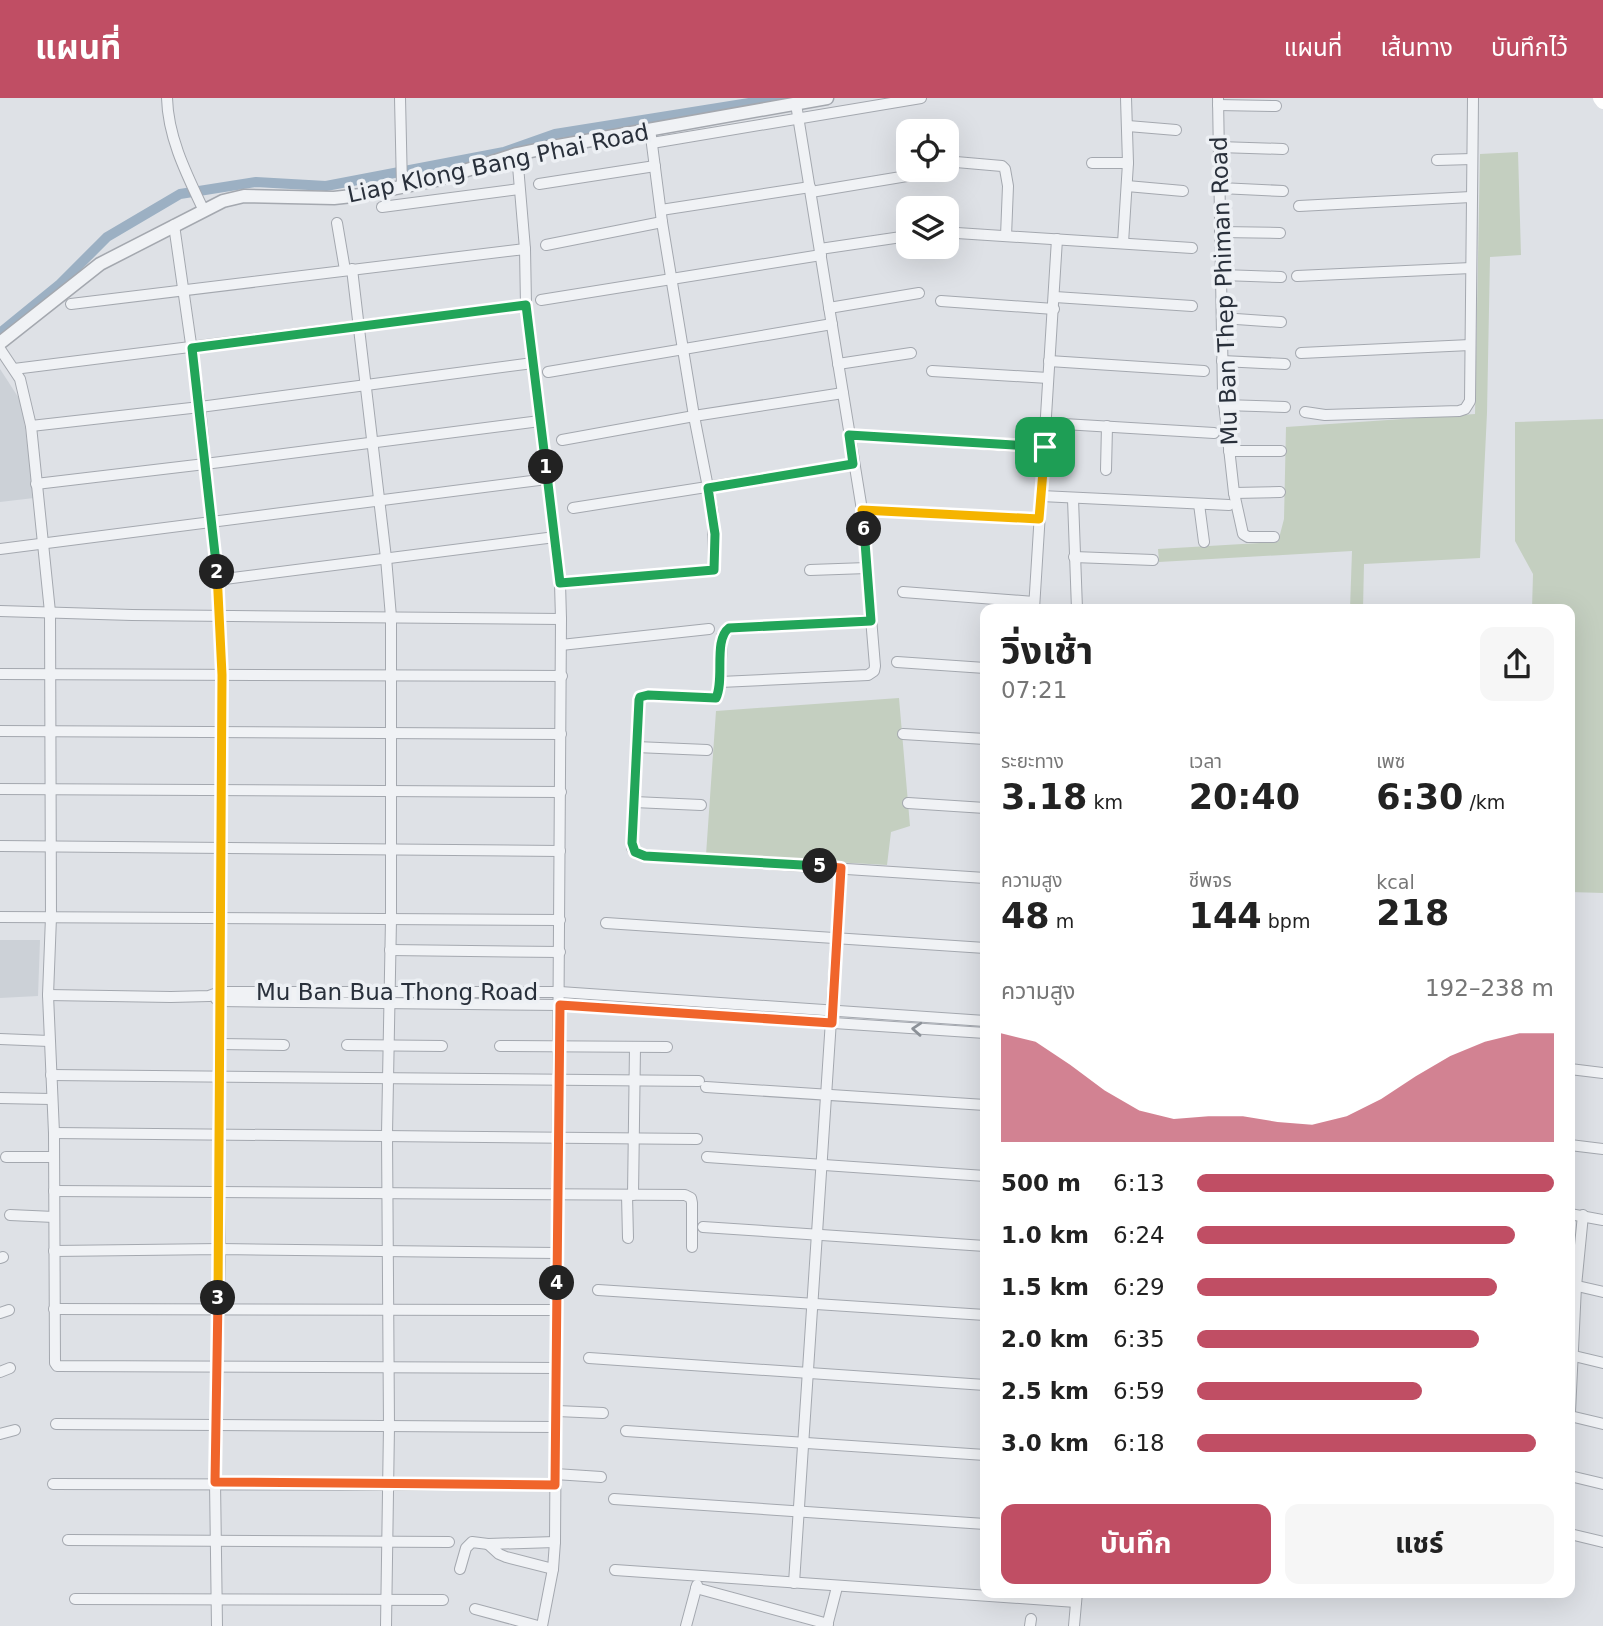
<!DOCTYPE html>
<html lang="th">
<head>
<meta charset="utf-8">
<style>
	:root { --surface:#fff; --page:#f6f6f6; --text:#222; --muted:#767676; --accent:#c04e64 }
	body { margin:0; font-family:"DejaVu Sans","Noto Sans Thai",sans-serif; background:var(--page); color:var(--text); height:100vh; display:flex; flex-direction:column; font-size:26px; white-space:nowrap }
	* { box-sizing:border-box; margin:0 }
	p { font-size:23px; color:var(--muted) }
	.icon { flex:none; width:38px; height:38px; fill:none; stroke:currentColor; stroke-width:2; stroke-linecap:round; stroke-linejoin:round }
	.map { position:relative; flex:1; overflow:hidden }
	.drawer { position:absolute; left:980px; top:506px; width:595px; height:994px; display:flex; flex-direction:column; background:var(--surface); border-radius:14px; box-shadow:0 7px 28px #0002 }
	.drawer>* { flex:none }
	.buttons { position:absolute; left:896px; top:21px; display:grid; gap:14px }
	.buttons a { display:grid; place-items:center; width:63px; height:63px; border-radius:14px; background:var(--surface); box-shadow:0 7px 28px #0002; font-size:35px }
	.pin { position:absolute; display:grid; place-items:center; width:60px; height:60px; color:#fff; margin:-30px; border-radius:14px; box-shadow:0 4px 10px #0006 }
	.km { position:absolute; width:35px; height:35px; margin:-18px; border-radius:50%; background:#222; color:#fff; font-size:19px; line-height:35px; text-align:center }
	.round { display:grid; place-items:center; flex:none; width:74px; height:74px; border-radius:14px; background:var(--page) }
	.summary { display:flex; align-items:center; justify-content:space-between; height:119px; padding:0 21px }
	h1 { font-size:38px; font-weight:700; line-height:52px }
	.stats { display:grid; grid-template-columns:repeat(3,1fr); gap:10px; height:119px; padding:7px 21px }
	.stats div { display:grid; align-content:center }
	.stats b { font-size:35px; font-weight:700 }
	.stats small { font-size:19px; font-weight:400 }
	.stats p { font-size:19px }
	.chart { height:196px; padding:14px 21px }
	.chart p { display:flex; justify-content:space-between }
	.chart svg { width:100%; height:126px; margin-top:7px; fill:var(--accent); opacity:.7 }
	.primary-button { display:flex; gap:14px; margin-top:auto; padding:14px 21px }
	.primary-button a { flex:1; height:80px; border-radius:14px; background:var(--accent); color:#fff; font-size:28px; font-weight:700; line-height:80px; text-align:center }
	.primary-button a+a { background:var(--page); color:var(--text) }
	ul { padding:0 21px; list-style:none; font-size:23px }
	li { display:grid; grid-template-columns:112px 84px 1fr; align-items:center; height:52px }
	li i { height:18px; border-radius:9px; background:var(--accent) }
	header { display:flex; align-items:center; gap:42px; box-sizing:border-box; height:98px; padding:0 35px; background:var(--accent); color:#fff }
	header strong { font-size:33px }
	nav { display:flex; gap:38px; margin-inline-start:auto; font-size:24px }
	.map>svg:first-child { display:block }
	.built { fill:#ccd1d7 }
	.green { fill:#c4cfc0 }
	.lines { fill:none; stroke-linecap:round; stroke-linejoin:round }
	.canal { stroke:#9cb0c3; stroke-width:10 }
	.minor-casing { stroke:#a4a8af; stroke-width:12 }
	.tertiary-casing { stroke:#a4a8af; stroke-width:15 }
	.minor { stroke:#f0f2f5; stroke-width:10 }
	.tertiary { stroke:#f0f2f5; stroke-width:12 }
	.secondary { stroke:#fff; stroke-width:14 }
	.oneway { stroke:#8c9198 }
	.split-1-casing { stroke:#fff; stroke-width:14 }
	.split-2-casing { stroke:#fff; stroke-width:14 }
	.split-3-casing { stroke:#fff; stroke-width:14 }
	.split-4-casing { stroke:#fff; stroke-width:14 }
	.split-5-casing { stroke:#fff; stroke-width:14 }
	.split-6-casing { stroke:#fff; stroke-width:14 }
	.split-7-casing { stroke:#fff; stroke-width:14 }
	.split-1 { stroke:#22a559; stroke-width:9 }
	.split-2 { stroke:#22a559; stroke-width:9 }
	.split-3 { stroke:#f5b400; stroke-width:9 }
	.split-4 { stroke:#f0652b; stroke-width:9 }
	.split-5 { stroke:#f0652b; stroke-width:9 }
	.split-6 { stroke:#22a559; stroke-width:9 }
	.split-7 { stroke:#f5b400; stroke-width:9 }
	.labels { text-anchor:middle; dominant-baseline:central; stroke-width:7; stroke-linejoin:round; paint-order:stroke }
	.street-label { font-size:23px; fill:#29303b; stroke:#edf0f4 }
</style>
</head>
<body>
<header>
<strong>แผนที่</strong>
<nav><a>แผนที่</a><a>เส้นทาง</a><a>บันทึกไว้</a></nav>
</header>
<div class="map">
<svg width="1603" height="1528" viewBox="0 0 1603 1528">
	<rect width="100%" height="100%" fill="#dee1e6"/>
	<g class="built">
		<path d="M0,271L22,305L34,400L0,404Z"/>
		<path d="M40,842L38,898L0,900V842Z"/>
	</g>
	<g class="green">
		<path d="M1518,54L1521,157L1490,159L1487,315L1480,460L1364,466L1363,511H1350L1352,453L1159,464L1158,451L1278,444L1284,421L1286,329L1475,316L1480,56Z"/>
		<path d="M1603,321V795L1570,794V511H1532L1533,476L1515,443V324Z"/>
		<path d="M899,600L910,728L891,734L887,767L706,757L716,613Z"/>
	</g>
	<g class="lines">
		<path class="canal" d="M0,235L59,187L107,139L180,96L256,84L326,88L504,54L555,36L780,0"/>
		<g class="minor-casing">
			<g id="minor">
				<path d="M167,0C168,40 187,77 204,113"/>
				<path d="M400,0L402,89"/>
				<path d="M1218,0L1223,296L1234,395L1243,436L1248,439H1274"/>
				<path d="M796,6L862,412L875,568L874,573L868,577L720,584L717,598L713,600L648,597L641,599L639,602L632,750L638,756L645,758L985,780"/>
				<path d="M1218,7L1276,8"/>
				<path d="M1128,28L1176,32"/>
				<path d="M652,45L921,0"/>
				<path d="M1219,49L1283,51"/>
				<path d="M517,56L525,151L526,207L560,485L561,521L555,1444L553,1471L542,1528"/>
				<path d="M1437,62L1472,61"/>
				<path d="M956,64L1002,68L1005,71L1008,88L1006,138"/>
				<path d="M1092,65H1128"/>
				<path d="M539,86L655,68"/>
				<path d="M1127,88L1183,93"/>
				<path d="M1220,90L1283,93"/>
				<path d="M811,94L931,74"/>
				<path d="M1299,108L1471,99"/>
				<path d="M382,109L519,91"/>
				<path d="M661,112L810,89"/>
				<path d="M337,125L345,172"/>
				<path d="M174,127L200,309L217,482L222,577L218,1036L220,1151L215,1384L217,1528"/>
				<path d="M1220,134L1280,135"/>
				<path d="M957,135L1192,150"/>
				<path d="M1123,145L1128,65L1126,0"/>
				<path d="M546,147L662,124"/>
				<path d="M820,151L908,138"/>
				<path d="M352,171L386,460L391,519V821L387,1036L389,1328L386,1528"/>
				<path d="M1222,177L1281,179"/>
				<path d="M1297,178L1471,170"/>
				<path d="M1055,199L1192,208"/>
				<path d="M541,202L821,157"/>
				<path d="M941,203L1054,211"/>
				<path d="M71,206L525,151"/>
				<path d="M829,210L919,195"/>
				<path d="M1222,220L1281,224"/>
				<path d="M0,251L20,281L31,328L50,514L51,819L48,897L54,1035L55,1265L57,1268L557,1270"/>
				<path d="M1301,255L1470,247"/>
				<path d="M1049,263L1204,273"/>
				<path d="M1222,263L1285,266"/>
				<path d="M838,266L911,255"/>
				<path d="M14,271L526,207"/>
				<path d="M932,273L1048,280"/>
				<path d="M548,274L832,226"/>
				<path d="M1224,307L1285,309"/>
				<path d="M1305,314L1325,317L1459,313L1465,311L1470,303L1473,0"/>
				<path d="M1047,325L1214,335"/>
				<path d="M31,328L200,309L533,265"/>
				<path d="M849,337L1045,350"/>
				<path d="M562,342L694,318L843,295"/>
				<path d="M1229,353H1281"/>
				<path d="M1106,372L1107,328"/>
				<path d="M36,386L205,366L540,323"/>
				<path d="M1234,395L1280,394"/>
				<path d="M1041,398L1229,407"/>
				<path d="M1073,401L1077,511"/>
				<path d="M1199,406L1204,444"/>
				<path d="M573,410L853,366"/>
				<path d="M862,412L1039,421"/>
				<path d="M0,451L547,381"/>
				<path d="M1074,459L1153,462"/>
				<path d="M810,472L867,470"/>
				<path d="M217,482L555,439"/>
				<path d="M560,485L714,472L713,415L694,318L662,124L650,31"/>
				<path d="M903,494L1034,504"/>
				<path d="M1034,511L1057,141"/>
				<path d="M0,513L132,517L561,521"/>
				<path d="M561,547L709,531"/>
				<path d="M897,564L985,570"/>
				<path d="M0,576L562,578"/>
				<path d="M720,584L722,538L729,530L871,522"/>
				<path d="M0,633L561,636"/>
				<path d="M903,636L985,641"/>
				<path d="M636,649L707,652"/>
				<path d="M0,691L561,694"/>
				<path d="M634,704L701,707"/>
				<path d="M908,705L985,710"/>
				<path d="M0,748L560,753"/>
				<path d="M0,819L560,822"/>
				<path d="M606,825L985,850"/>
				<path d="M390,852L560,854"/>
				<path d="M48,897L171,899L209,898L220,894H560L985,923"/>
				<path d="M216,901L220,903L560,907L985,935"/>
				<path d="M0,941L49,943"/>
				<path d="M220,946L284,947"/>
				<path d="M347,947L442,948"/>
				<path d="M500,948L667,949"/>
				<path d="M1570,971L1603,975"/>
				<path d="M51,977L699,983"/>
				<path d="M706,989L985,1007"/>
				<path d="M0,1000L51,1001"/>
				<path d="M54,1035L697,1041"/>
				<path d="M1570,1047L1603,1051"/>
				<path d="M6,1059H54"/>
				<path d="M707,1059L985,1078"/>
				<path d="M54,1093L685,1097L691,1100L692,1105V1149"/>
				<path d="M627,1097L628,1140"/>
				<path d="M633,1097L635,949"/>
				<path d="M1570,1116L1603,1122"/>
				<path d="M10,1117L54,1119"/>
				<path d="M703,1129L985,1148"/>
				<path d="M54,1153L220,1151L557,1155"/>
				<path d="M0,1160L3,1159"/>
				<path d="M1573,1187L1603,1194"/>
				<path d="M598,1192L985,1217"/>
				<path d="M54,1211L557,1212"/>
				<path d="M0,1215L9,1212"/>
				<path d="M1570,1257L1603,1265"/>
				<path d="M589,1260L985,1287"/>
				<path d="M0,1274L10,1270"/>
				<path d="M557,1313L603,1315"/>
				<path d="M1570,1314L1576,1188L1583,1117"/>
				<path d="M1570,1318L1603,1326"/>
				<path d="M56,1326L556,1329"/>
				<path d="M626,1333L985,1357"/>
				<path d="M0,1336L15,1332"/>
				<path d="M555,1376L601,1379"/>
				<path d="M1570,1378L1603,1386"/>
				<path d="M53,1386L555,1387"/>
				<path d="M614,1401L985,1426"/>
				<path d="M1570,1436L1603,1444"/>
				<path d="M68,1442L449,1444"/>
				<path d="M488,1446L499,1456L506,1459L553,1471"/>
				<path d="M460,1471L466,1450L472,1444L488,1446L555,1444"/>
				<path d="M615,1472L1076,1504"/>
				<path d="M794,1485L841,770"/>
				<path d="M696,1490L828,1526"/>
				<path d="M75,1501L443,1502"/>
				<path d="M475,1511L538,1528"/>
				<path d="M686,1528L697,1487"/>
				<path d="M827,1528L837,1489"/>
				<path d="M1030,1528L1031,1521"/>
				<path d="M1074,1528L1077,1494"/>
			</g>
		</g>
		<g class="tertiary-casing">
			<path id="tertiary" d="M0,245L100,166L223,103L244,98L334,100L361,97L436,82L517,56L541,51L827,0"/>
		</g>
		<use href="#minor" class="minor"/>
		<use href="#tertiary" class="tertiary"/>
		<path class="secondary" d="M1600,0L1603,4"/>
	</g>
	<defs><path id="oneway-chevron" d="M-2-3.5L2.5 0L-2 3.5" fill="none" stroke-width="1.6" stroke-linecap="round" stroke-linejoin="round" transform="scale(1.75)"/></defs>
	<use class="oneway" href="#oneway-chevron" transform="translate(917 931) rotate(-176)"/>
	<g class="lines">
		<g class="split-1-casing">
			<path id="split-1" d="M546,369L560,485L714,472L715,436L708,390L853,366L849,337L1045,349"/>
		</g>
		<g class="split-2-casing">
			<path id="split-2" d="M217,474L192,250L526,207L546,369"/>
		</g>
		<g class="split-3-casing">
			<path id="split-3" d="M217,474L222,577L218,1200"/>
		</g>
		<g class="split-4-casing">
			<path id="split-4" d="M218,1200L215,1384L555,1387L557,1185"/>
		</g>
		<g class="split-5-casing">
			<path id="split-5" d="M557,1185L560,907L832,925L841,770L820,768"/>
		</g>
		<g class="split-6-casing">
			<path id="split-6" d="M820,768L645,758L635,754L632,745L639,602L640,599L648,597L716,600C725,581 713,542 729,530L871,523L864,431"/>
		</g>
		<g class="split-7-casing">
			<path id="split-7" d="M864,431L862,412L1039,421L1045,349"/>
		</g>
		<use href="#split-1" class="split-1"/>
		<use href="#split-2" class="split-2"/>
		<use href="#split-3" class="split-3"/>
		<use href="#split-4" class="split-4"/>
		<use href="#split-5" class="split-5"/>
		<use href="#split-6" class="split-6"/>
		<use href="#split-7" class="split-7"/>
	</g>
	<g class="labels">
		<g class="street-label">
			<text transform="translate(498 65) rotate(-12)">Liap Klong Bang Phai Road</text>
			<text transform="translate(1224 193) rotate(-92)">Mu Ban Thep Phiman Road</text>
			<text x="397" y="894">Mu Ban Bua Thong Road</text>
		</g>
	</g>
</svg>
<div class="buttons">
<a><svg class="icon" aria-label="locate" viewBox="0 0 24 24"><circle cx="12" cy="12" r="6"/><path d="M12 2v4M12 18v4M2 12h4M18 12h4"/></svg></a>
<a><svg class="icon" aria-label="layers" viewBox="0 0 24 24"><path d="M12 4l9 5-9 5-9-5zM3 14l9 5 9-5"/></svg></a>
</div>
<div class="pin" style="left:1045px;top:349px;background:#1e9e55"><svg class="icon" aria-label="arrive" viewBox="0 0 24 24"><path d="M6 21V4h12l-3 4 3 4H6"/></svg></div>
<b class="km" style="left:546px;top:369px">1</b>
<b class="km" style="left:217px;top:474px">2</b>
<b class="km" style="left:218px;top:1200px">3</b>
<b class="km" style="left:557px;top:1185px">4</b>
<b class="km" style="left:820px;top:768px">5</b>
<b class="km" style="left:864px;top:431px">6</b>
<section class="drawer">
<div class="summary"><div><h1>วิ่งเช้า</h1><p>07:21</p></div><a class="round"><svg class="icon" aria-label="share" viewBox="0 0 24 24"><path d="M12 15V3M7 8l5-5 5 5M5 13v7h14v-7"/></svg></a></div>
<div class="stats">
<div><p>ระยะทาง</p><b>3.18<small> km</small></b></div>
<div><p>เวลา</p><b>20:40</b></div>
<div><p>เพซ</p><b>6:30<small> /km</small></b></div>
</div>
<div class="stats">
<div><p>ความสูง</p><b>48<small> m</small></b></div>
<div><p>ชีพจร</p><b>144<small> bpm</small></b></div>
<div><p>kcal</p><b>218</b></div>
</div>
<div class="chart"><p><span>ความสูง</span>192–238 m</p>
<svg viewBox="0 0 160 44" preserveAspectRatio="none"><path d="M0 44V6L10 9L20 17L30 26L40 33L50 36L60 35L70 35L80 37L90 38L100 35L110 29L120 21L130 14L140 9L150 6L160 6V44z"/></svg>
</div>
<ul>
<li><b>500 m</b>6:13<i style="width:100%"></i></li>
<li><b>1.0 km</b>6:24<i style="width:89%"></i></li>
<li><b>1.5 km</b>6:29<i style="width:84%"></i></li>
<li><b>2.0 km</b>6:35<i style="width:79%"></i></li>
<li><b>2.5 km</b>6:59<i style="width:63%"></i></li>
<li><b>3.0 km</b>6:18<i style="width:95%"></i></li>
</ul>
<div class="primary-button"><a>บันทึก</a><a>แชร์</a></div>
</section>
</div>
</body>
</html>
